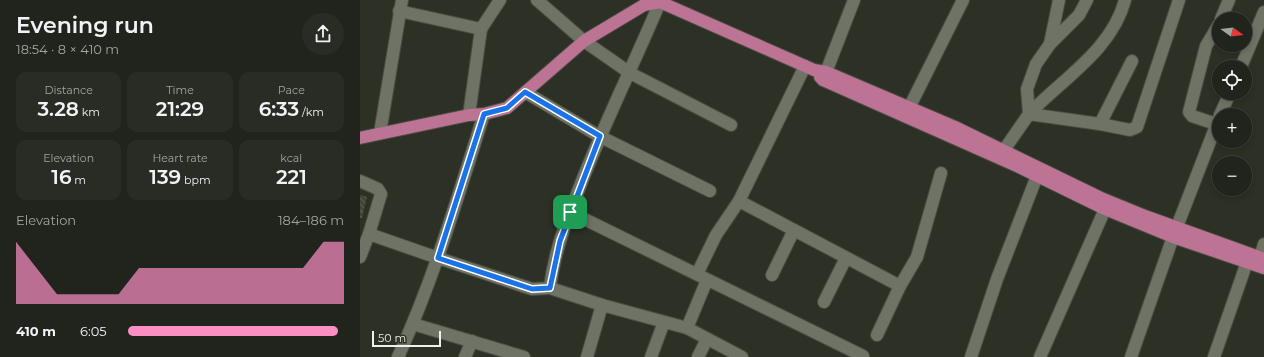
<!DOCTYPE html>
<html lang="en">
<head>
<meta charset="utf-8">
<style>
	:root { --surface:#21241c; --page:#292c25; --text:#f1f3f6; --muted:#a2a4a3; --line:#3e413b; --accent:#fb8fc4 }
	body { margin:0; font-family:Montserrat,sans-serif; background:var(--page); color:var(--text); height:100vh; display:flex; flex-direction:column; font-size:15px; white-space:nowrap }
	* { box-sizing:border-box; margin:0 }
	p { font-size:13px; color:var(--muted) }
	.icon { flex:none; width:22px; height:22px; fill:none; stroke:currentColor; stroke-width:2; stroke-linecap:round; stroke-linejoin:round }
	.map { position:relative; flex:1; overflow:hidden }
	.drawer { display:flex; flex-direction:column; background:var(--surface); width:360px }
	.drawer>* { flex:none }
	.needle { width:26px; rotate:105deg }
	.controls { position:absolute; left:852px; top:12px; display:grid; gap:8px }
	.controls a { display:grid; place-items:center; width:40px; height:40px; border-radius:50%; background:var(--surface); box-shadow:0 2px 6px #0003,0 0 0 1px var(--line); font-size:20px }
	.scale { position:absolute; left:12px; bottom:10px; width:69px; box-sizing:border-box; padding-left:4px; border:2px solid #eff1ea; border-top:0; font-size:11px; line-height:14px; white-space:nowrap; color:#eff1ea; -webkit-text-stroke:3px #2c3025; paint-order:stroke }
	.pin { position:absolute; display:grid; place-items:center; width:34px; height:34px; color:#fff; margin:-17px; border-radius:8px; box-shadow:0 2px 6px #0006 }
	.round { display:grid; place-items:center; flex:none; width:42px; height:42px; border-radius:21px; background:var(--page) }
	.summary { display:flex; align-items:center; justify-content:space-between; height:68px; padding:0 16px }
	h1 { font-size:22px; font-weight:600; line-height:30px }
	.stats { display:grid; grid-template-columns:repeat(3,1fr); gap:6px; height:68px; padding:4px 16px }
	.stats div { display:grid; align-content:center; border-radius:10px; background:var(--page); text-align:center }
	.stats b { font-size:20px; font-weight:600 }
	.stats small { font-size:11px; font-weight:400 }
	.stats p { font-size:11px }
	.chart { height:112px; padding:8px 16px }
	.chart p { display:flex; justify-content:space-between }
	.chart svg { width:100%; height:72px; margin-top:4px; fill:var(--accent); opacity:.7 }
	ul { padding:0 16px; list-style:none; font-size:13px }
	li { display:grid; grid-template-columns:64px 48px 1fr; align-items:center; height:30px }
	li i { height:10px; border-radius:5px; background:var(--accent) }
	main { display:flex; flex:1; min-height:0 }
	.map>svg:first-child { display:block }
	.building { fill:url(#building-back-hatch) }
	.lines { fill:none; stroke-linecap:round; stroke-linejoin:round }
	.minor-casing { stroke:#494c42; stroke-width:14 }
	.major-casing { stroke:#494c42; stroke-width:14 }
	.minor { stroke:#6e7365; stroke-width:12 }
	.major { stroke:#bc7394; stroke-width:12 }
	.route-casing { stroke:#fff; stroke-width:8 }
	.route { stroke:#1a73e8; stroke-width:5 }
</style>
</head>
<body>
<main>
<section class="drawer">
<div class="summary"><div><h1>Evening run</h1><p>18:54 · 8 × 410 m</p></div><a class="round"><svg class="icon" aria-label="share" viewBox="0 0 24 24"><path d="M12 15V3M7 8l5-5 5 5M5 13v7h14v-7"/></svg></a></div>
<div class="stats">
<div><p>Distance</p><b>3.28<small> km</small></b></div>
<div><p>Time</p><b>21:29</b></div>
<div><p>Pace</p><b>6:33<small> /km</small></b></div>
</div>
<div class="stats">
<div><p>Elevation</p><b>16<small> m</small></b></div>
<div><p>Heart rate</p><b>139<small> bpm</small></b></div>
<div><p>kcal</p><b>221</b></div>
</div>
<div class="chart"><p><span>Elevation</span>184–186 m</p>
<svg viewBox="0 0 160 44" preserveAspectRatio="none"><path d="M0 44V6L10 22L20 38L30 38L40 38L50 38L60 22L70 22L80 22L90 22L100 22L110 22L120 22L130 22L140 22L150 6L160 6V44z"/></svg>
</div>
<ul>
<li><b>410 m</b>6:05<i style="width:97%"></i></li>
</ul>
</section>
<div class="map">
<svg width="904" height="357" viewBox="0 0 904 357">
	<defs>
		<pattern id="building-back-hatch" width="6" height="6" patternUnits="userSpaceOnUse"><rect width="6" height="6" fill="#42463a"/><path d="M-1 5l2 2M0 0l6 6M5-1l2 2" fill="none" stroke="#5e6157"/></pattern>
	</defs>
	<rect width="100%" height="100%" fill="#2c3025"/>
	<path class="building" d="M0,195L7,197L2,218H0Z"/>
	<g class="lines">
		<g class="minor-casing">
			<g id="minor">
				<path d="M177,0L224,41L270,73L371,125"/>
				<path d="M39,11L121,29L109,115"/>
				<path d="M861,19L869,0"/>
				<path d="M121,29L140,0"/>
				<path d="M690,44L699,0"/>
				<path d="M881,67L904,12"/>
				<path d="M463,80L494,0"/>
				<path d="M165,92L239,136L350,191"/>
				<path d="M549,108L603,0"/>
				<path d="M669,114C702,79 752,50 765,0"/>
				<path d="M669,114L667,89L676,64L690,44L719,15L727,0"/>
				<path d="M860,115L870,93"/>
				<path d="M740,124L770,130L777,127L819,0"/>
				<path d="M856,124L832,116L829,112L846,46L859,24"/>
				<path d="M20,133L42,0"/>
				<path d="M644,150L669,114L740,124L772,61"/>
				<path d="M0,181L18,189L21,194L9,234L0,257"/>
				<path d="M379,201L540,286"/>
				<path d="M210,212L503,356"/>
				<path d="M9,234L78,258L172,289L190,288"/>
				<path d="M900,257L904,244"/>
				<path d="M337,274L356,235L379,201L445,66"/>
				<path d="M412,275L434,230"/>
				<path d="M347,280L327,328L382,357"/>
				<path d="M464,302L486,258"/>
				<path d="M242,305L190,288C194,252 207,219 220,186C244,124 274,64 300,2"/>
				<path d="M53,324L164,357"/>
				<path d="M517,335L540,286L557,257L581,173"/>
				<path d="M38,357C74,279 98,196 124,114"/>
				<path d="M105,357L112,341"/>
				<path d="M227,357L242,305L327,328"/>
				<path d="M291,357L304,322"/>
				<path d="M338,357L347,339"/>
				<path d="M611,357L637,279L677,176"/>
				<path d="M680,357L745,209"/>
				<path d="M771,357L813,237L859,118"/>
				<path d="M854,357L887,262"/>
			</g>
		</g>
		<g class="major-casing">
			<g id="major">
				<path d="M460,77L463,80L657,166L745,209L813,237L904,268"/>
				<path d="M0,138L109,115L124,114L147,108L224,41L284,5L300,2L454,70L466,72L595,127L741,198L785,216L904,259"/>
			</g>
		</g>
		<use href="#minor" class="minor"/>
		<use href="#major" class="major"/>
	</g>
	<g class="lines">
		<g class="route-casing">
			<path id="route" d="M165,92L240,136L200,241L190,288L172,289L78,258L124,114L147,108Z"/>
		</g>
		<use href="#route" class="route"/>
	</g>
</svg>
<div class="controls">
<a><svg class="needle" viewBox="-14 -14 28 28"><path d="M0-13l5 13h-10z" fill="#e53935"/><path d="M0 13l5-13h-10z" fill="#a2a4a3"/></svg></a>
<a><svg class="icon" aria-label="locate" viewBox="0 0 24 24"><circle cx="12" cy="12" r="6"/><path d="M12 2v4M12 18v4M2 12h4M18 12h4"/></svg></a>
<a>+</a>
<a>−</a>
</div>
<div class="scale">50 m</div>
<div class="pin" style="left:210px;top:212px;background:#1e9e55"><svg class="icon" aria-label="arrive" viewBox="0 0 24 24"><path d="M6 21V4h12l-3 4 3 4H6"/></svg></div>
</div>
</main>
</body>
</html>
